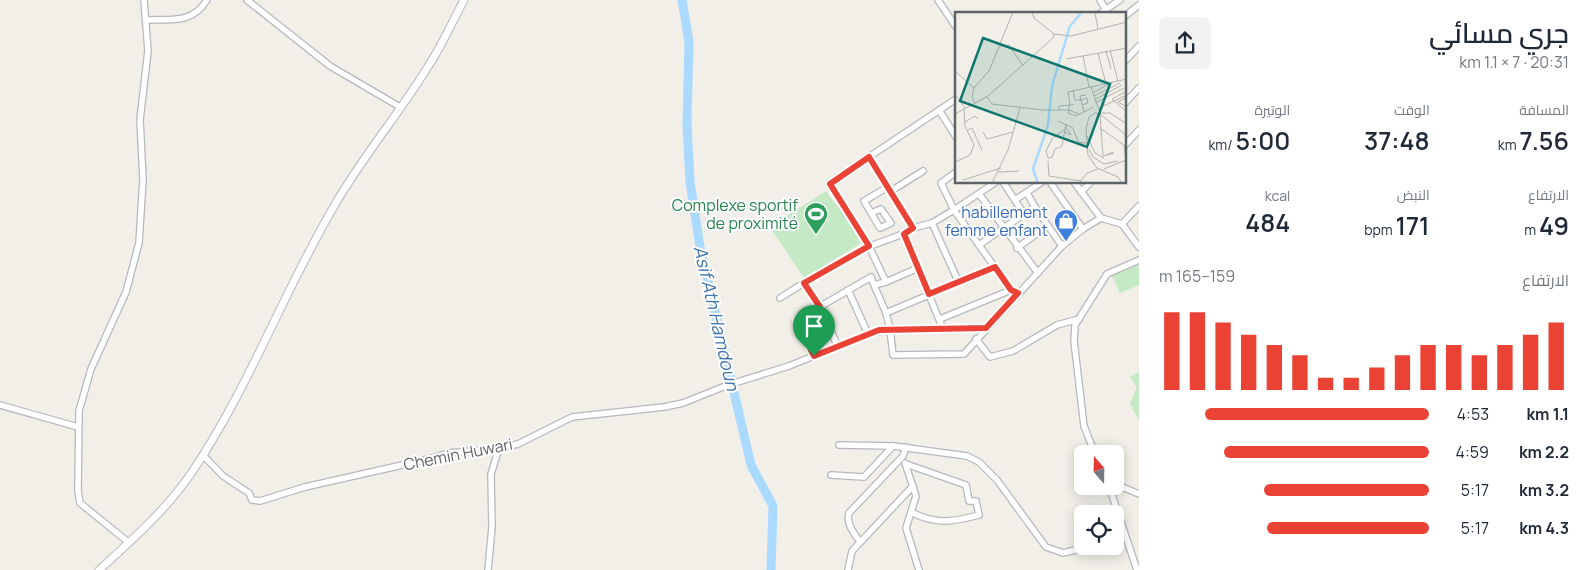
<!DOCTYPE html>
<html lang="ar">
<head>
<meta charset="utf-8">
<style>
	:root { --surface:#fff; --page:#f2f2f3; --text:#1f2937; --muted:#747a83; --accent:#ea4335 }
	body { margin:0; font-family:Manrope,Cairo,sans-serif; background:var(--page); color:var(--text); direction:rtl; height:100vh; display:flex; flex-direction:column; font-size:19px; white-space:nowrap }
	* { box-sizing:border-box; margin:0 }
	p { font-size:16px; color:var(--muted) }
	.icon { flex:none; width:28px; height:28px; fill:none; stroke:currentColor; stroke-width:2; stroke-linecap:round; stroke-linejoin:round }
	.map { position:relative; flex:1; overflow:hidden; direction:ltr }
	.details { display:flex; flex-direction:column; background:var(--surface); width:450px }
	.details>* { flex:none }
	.needle { width:32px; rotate:340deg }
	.buttons { position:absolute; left:1074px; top:445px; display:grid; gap:10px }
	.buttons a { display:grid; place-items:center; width:50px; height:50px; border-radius:8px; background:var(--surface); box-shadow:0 2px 12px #0003; font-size:25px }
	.pin { position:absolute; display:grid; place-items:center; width:42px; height:42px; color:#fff; margin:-51px -21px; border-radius:50% 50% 50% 0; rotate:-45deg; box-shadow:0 0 5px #0007 }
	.pin .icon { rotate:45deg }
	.round { display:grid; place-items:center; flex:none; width:52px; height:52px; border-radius:8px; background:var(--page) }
	.headline { display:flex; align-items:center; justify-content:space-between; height:85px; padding:0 20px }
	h1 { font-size:28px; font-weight:600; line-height:38px }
	.stats { display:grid; grid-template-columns:repeat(3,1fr); gap:8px; height:85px; padding:5px 20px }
	.stats div { display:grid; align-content:center }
	.stats b { font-size:25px; font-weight:600 }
	.stats small { font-size:14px; font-weight:400 }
	.stats p { font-size:14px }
	.chart { height:140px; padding:10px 20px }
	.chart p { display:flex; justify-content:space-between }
	.chart svg { width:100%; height:90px; margin-top:5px; stroke:var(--accent); stroke-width:6 }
	ul { padding:0 20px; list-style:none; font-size:16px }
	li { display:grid; grid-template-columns:80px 60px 1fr; align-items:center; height:38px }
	li i { height:12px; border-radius:6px; background:var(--accent) }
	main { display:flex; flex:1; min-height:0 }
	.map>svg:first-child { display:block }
	.green { fill:#c5e8c5 }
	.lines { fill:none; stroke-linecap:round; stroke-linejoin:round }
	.river { stroke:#aadaff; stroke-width:9 }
	.minor-casing { stroke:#b5b8bc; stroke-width:8 }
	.tertiary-casing { stroke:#b5b8bc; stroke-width:9 }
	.minor { stroke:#fff; stroke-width:5.5 }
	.tertiary { stroke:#fff; stroke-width:7 }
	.route-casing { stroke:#fff; stroke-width:10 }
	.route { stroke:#ea4335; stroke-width:6 }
	.labels { text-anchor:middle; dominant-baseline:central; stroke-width:4; stroke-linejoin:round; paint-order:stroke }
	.leisure-label { font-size:16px; fill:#27864d; stroke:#fff; text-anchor:end }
	.shop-label { font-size:16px; fill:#366cbe; stroke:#fff; text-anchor:end }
	.street-label { font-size:16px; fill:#5f6368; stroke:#fff }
	.water-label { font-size:18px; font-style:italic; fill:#4174aa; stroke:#fff }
	.inset-river { fill:none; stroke:#aadaff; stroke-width:2.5 }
	.inset-road { fill:none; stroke:#b3b3b1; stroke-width:1 }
	.view { fill:#0f766e; fill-opacity:0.15; stroke:#0f766e; stroke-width:2.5 }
	.inset-edge { fill:none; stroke:#5f6368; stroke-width:2.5 }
</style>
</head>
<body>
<main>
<section class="details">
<div class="headline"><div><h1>جري مسائي</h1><p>20:31 · 7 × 1.1 km</p></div><a class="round"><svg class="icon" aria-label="share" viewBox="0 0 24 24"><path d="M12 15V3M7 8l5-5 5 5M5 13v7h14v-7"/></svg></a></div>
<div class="stats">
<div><p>المسافة</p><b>7.56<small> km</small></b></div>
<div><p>الوقت</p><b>37:48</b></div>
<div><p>الوتيرة</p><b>5:00<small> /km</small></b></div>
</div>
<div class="stats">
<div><p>الارتفاع</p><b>49<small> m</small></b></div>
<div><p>النبض</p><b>171<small> bpm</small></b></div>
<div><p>kcal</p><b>484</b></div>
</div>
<div class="chart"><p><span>الارتفاع</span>159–165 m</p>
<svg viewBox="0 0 160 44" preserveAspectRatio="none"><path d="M5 44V6M15 44V6M25 44V11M35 44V17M45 44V22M55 44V27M65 44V38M75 44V38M85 44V33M95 44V27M105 44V22M115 44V22M125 44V27M135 44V22M145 44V17M155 44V11"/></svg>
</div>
<ul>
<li><b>1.1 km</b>4:53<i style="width:83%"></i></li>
<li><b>2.2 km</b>4:59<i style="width:76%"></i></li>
<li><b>3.2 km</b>5:17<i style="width:61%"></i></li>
<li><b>4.3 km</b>5:17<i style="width:60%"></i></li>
</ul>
</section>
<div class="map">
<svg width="1139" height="570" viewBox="0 0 1139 570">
	<rect width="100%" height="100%" fill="#f1efe8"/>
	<g class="green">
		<path d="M826,191L863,242L804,278L770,227Z"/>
		<path d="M1139,262V285L1120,293L1111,274Z"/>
		<path d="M1139,372V421L1130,403L1137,387L1130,377Z"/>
	</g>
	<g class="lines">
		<path class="river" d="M682,0L689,42L687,125L690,182L700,247L751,465L773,506L771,570"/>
		<g class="minor-casing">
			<g id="minor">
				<path d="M247,0L330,66L400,107"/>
				<path d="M938,0L956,27"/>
				<path d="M1100,0L1106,10"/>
				<path d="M1099,14L1120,0"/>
				<path d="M1125,16L1139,5"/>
				<path d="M147,20C172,19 192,24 207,0"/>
				<path d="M1125,61L1139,46"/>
				<path d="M1125,103L1139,88"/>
				<path d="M939,110L956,137"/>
				<path d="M1125,145L1139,130"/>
				<path d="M869,157L913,228L932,223L954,210L1011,290L1018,293"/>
				<path d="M956,172L941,183L954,210L996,182"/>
				<path d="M1050,182L1083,229L1101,218"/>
				<path d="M1074,182L1101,218L1122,224L1139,247"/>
				<path d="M891,191L923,171"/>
				<path d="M1081,192L1091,182"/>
				<path d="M1027,193L1035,207"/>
				<path d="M979,194L1038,273"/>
				<path d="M1015,200L1042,182"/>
				<path d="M871,213L881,209L891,223L880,228L864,201L888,187"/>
				<path d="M1024,214L1035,207L1062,246"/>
				<path d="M932,223L958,281"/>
				<path d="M1122,224L1139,206"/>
				<path d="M904,234L943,329"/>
				<path d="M979,245L1024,214L1003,182"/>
				<path d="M1017,248L1047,226"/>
				<path d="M918,268L886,282L866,240L845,211L830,183L956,99"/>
				<path d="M804,283L820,307L838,347"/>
				<path d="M848,290L868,334"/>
				<path d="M780,298C808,280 837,262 867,248C882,240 899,238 913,228"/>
				<path d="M886,313L995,267"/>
				<path d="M940,319L1011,290"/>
				<path d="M986,328L890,329L893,355L964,354L1062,246L1083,229"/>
				<path d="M976,339L990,357L1013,351L1057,325L1079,319"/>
				<path d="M814,356L797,320L871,277L874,285L886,282"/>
				<path d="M0,405L78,427"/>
				<path d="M839,445L893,446L967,456L979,462L997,480L1046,547L1063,553L1092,546"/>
				<path d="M1095,454L1084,426L1074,341L1075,325L1107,274L1139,260"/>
				<path d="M203,455L223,476L249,493L252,500L260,501L305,487L429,459L448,453L497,449L518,444L572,417L664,407L683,403L728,385L789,366L868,334L890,329L886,313L874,285"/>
				<path d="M905,463L916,496L906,528L919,570"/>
				<path d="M906,464L966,485L969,501H976L979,515C952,522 936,525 911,512"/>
				<path d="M831,475L864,477L893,446"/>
				<path d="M1115,484L1139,494"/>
				<path d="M1109,486L1137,570"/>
				<path d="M1115,538L1125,535"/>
				<path d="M128,542L80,503L78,491L79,411L91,369L126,292L139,243L143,179L140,120L148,51L144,0"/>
				<path d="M860,542C854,533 846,524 849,513L903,456L906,447"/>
				<path d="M488,570L492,527L491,474L499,448"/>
				<path d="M848,570L852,551L913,486"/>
			</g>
		</g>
		<g class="tertiary-casing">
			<path id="tertiary" d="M99,570C131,541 165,511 190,475C247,392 282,295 333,208C364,153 407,105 438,50C447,34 455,17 464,0"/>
		</g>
		<use href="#minor" class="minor"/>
		<use href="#tertiary" class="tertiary"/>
	</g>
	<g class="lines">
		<g class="route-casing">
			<path id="route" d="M869,157L913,228L904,234L929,294L995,267L1011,290L1018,293L986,328L879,330L814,356L797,320L820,307L804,283L869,246L830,184Z"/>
		</g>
		<use href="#route" class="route"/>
	</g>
	<defs>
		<g id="stadium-pin" transform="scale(1.25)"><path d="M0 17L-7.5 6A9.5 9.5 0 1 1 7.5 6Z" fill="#2e9e5b" stroke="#fff"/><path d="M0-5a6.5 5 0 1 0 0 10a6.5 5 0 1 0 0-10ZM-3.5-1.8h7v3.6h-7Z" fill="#fff"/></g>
		<g id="shop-pin" transform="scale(1.25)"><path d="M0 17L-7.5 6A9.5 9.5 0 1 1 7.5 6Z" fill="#3f7fe0" stroke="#fff"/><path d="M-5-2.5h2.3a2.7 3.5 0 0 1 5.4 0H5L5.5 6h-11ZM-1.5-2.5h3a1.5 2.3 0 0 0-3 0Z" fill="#fff"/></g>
	</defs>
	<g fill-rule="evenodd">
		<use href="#stadium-pin" x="816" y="214"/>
		<use href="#shop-pin" x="1066" y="221"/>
	</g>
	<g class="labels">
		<g class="leisure-label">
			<text x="798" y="205">Complexe sportif<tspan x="798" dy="18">de proximité</tspan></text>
		</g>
		<g class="shop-label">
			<text x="1048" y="212">habillement<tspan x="1048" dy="18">femme enfant</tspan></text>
		</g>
		<g class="street-label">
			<text transform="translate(458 454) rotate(-11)">Chemin Huwari</text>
		</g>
		<g class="water-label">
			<text transform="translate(717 318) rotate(77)">Asif Ath Hamdoun</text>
		</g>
	</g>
	<g transform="translate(955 12)">
		<rect width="171" height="171" fill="#f1efe8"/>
		<path class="inset-river" d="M83,171L78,157L93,113L97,74L115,14L127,0"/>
		<path class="inset-road" d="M131,0L140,1L143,17M99,22L116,24L172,10M44,34L54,33L68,54M155,38L163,69M151,39L156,57M143,41L151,72M128,44L134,75M111,47L172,36M0,59L19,76M136,75L145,101H155L172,112M118,78L120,88H126L129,100M172,79L157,87L172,100M139,80L154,72M0,82L10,96M139,84L165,71M32,85L37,92L88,98H114V93M172,85L163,90L172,95M139,88L167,73M20,91L17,85L19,76L34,59L58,0M140,91L169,76M119,93H115L113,80L172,67M127,93L133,91L132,86L126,88L125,84L131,83M144,96L172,83M104,98V94L115,93M0,102L33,84L98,26L99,22L79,6L77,0M124,102L114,98L113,101L121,104L139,95M145,102L172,124M103,109L118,116L123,130L131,131M10,110L20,104L23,107M145,116L169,133L171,148L149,157M110,117L97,127L91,139L93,146L97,145L100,137L107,134L111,112M13,118L17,116L27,138M28,120L32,127L58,120M109,120L116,123L110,114M132,124L140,141L149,146M134,137L138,145L149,152L163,149M151,143L156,141H159L148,144L145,102L140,101L134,105L131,117L133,143L142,156L163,165L167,171M93,149L94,164L126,169M0,150L15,143L19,133L10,114L9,97M43,160L64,159M8,168L46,156M125,170L132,161L143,157M37,171L53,138L65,96"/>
		<path class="view" d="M28,26L155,72L132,135L5,89Z"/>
		<rect width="171" height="171" class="inset-edge"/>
	</g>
</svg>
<div class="buttons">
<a><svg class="needle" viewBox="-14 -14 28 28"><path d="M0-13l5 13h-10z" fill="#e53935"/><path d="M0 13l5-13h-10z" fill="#747a83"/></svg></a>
<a><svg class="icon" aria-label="locate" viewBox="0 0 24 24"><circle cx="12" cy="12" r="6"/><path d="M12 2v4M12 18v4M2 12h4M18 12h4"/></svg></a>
</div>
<div class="pin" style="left:814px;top:356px;background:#1e9e55"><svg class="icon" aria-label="arrive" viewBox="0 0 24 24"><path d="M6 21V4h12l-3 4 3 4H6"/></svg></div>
</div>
</main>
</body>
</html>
